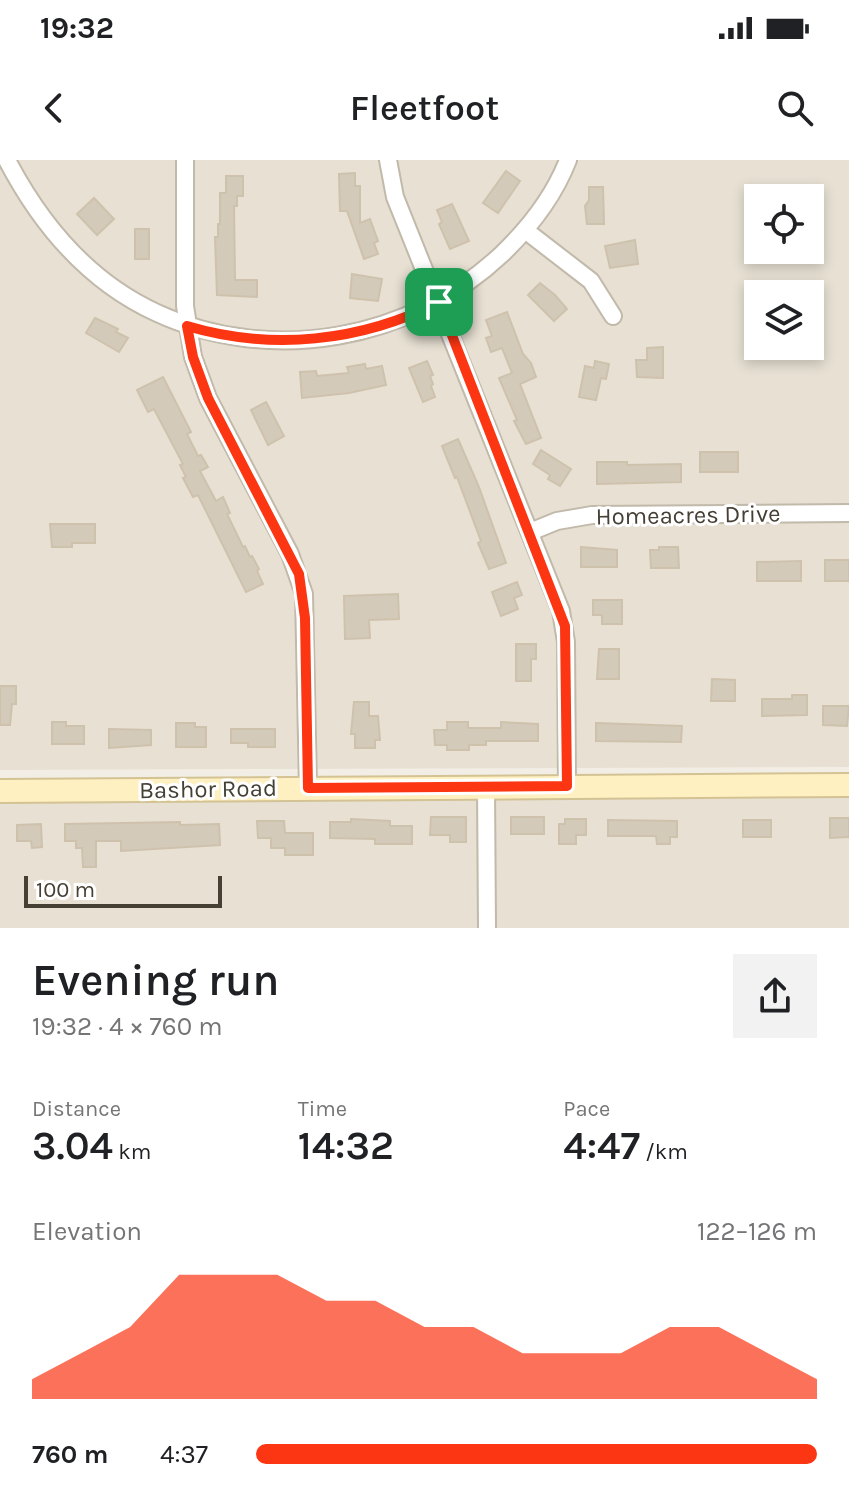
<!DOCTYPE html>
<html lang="en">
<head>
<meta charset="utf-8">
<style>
	:root { --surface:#fff; --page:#f2f2f2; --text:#202124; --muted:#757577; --accent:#fc3613 }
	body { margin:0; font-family:Karla,sans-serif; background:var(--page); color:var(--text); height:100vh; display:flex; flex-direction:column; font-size:30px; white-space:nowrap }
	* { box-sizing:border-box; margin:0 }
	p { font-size:26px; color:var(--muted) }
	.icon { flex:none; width:44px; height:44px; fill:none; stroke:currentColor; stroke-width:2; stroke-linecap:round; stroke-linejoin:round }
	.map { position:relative; height:768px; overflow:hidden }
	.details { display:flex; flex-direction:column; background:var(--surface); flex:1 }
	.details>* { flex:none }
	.tools { position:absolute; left:744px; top:24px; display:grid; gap:16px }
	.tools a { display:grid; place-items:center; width:80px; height:80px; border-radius:0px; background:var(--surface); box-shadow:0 4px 12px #0003; font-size:40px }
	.scale { position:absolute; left:24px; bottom:20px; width:198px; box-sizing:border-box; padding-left:8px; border:4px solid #453f34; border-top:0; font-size:22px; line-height:28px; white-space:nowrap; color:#453f34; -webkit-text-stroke:6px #fff; paint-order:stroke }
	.pin { position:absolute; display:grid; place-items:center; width:68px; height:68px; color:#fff; margin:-34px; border-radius:16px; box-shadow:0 4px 12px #0006 }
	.round { display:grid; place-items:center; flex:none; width:84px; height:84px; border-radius:0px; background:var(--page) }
	.headline { display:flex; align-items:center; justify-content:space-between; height:136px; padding:0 32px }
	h1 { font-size:44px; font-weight:600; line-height:60px }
	.metrics { display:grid; grid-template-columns:repeat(3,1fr); gap:12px; height:136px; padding:8px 32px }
	.metrics div { display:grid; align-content:center }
	.metrics b { font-size:40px; font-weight:600 }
	.metrics small { font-size:22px; font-weight:400 }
	.metrics p { font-size:22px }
	.chart { height:224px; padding:16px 32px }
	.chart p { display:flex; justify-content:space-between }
	.chart svg { width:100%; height:144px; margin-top:8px; fill:var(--accent); opacity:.7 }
	ul { padding:0 32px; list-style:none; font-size:26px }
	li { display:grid; grid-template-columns:128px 96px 1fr; align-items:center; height:60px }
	li i { height:20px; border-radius:10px; background:var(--accent) }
	.status { display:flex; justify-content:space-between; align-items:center; height:56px; padding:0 40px; background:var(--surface); direction:ltr }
	.status svg { height:22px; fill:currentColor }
	header { display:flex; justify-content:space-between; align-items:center; height:104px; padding:0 32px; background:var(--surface); font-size:36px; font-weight:600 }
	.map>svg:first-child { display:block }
	.residential { fill:#e7e0d3; fill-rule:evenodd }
	.building { fill:#d4caba; stroke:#cfc2ad; stroke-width:2 }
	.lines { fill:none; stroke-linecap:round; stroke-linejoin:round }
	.street-casing { stroke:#c1b9aa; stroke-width:20 }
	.secondary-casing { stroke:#d3c394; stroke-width:26 }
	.street { stroke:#fff; stroke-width:16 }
	.secondary { stroke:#fff0c2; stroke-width:22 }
	.route-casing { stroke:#fff; stroke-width:16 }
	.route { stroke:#fc3613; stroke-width:10 }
	.labels { text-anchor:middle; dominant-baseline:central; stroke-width:6; stroke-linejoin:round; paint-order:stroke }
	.street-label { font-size:24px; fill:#453f34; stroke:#fff }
</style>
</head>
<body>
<div class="status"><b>19:32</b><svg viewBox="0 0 49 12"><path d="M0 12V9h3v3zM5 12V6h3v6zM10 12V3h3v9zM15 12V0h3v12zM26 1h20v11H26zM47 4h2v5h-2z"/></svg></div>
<header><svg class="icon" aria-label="back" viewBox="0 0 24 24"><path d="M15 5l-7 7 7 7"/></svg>Fleetfoot<svg class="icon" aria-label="search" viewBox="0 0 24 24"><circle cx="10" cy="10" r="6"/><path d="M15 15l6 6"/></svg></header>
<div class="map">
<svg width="849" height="768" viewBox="0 0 849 768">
	<rect width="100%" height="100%" fill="#f3eee5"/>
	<g class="residential">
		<path d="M0,0H849V607L0,610ZM758,38H810V90H758ZM758,134H810V186H758Z"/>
		<path d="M849,633V768H0V641Z"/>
	</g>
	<g class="building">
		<path d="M506,11L520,21L498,53L483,43Z"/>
		<path d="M355,13V26H360V63L370,59L378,81L374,83L378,94L364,99L347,51H340L339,14Z"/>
		<path d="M226,16H243V36H237V46H234L235,120H257V137L217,135L215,77H218V64H220V33H226Z"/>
		<path d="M589,27H603L604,64H587L585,46L589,40Z"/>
		<path d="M94,38L114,59L97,75L77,54Z"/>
		<path d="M452,44L469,81L450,89L439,64L442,62L437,50Z"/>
		<rect x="135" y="69" width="14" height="30"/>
		<path d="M635,80L638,104L610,108L605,86Z"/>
		<path d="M352,114L382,119L378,141L350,138Z"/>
		<path d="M540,123L555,135L567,149L554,161L528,135Z"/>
		<path d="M507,152L523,194L531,203L536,217L520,224L541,278L526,284L514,261L517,260L499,218L512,213L502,188L491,192L486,178L492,176L486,160Z"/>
		<path d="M95,158L118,169L116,172L128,178L119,192L86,173Z"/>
		<path d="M663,187V218L637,217L636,200H647V188Z"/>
		<path d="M427,201L433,215L430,216L433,224L431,226L435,237L423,242L409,208Z"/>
		<path d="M595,201L609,204L606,219L601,218L596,240L579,237L585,206L594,208Z"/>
		<path d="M365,204L366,209L382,206L386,225L349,233L302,238L300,212L316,211L317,216L349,213L347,207Z"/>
		<path d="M163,217L191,272L187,274L198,296L201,295L208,307L200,311L216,341L223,337L230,353L227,354L243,387L245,386L250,397L252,396L259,409L257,411L263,424L246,432L198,335L193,337L183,318L186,317L180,305L183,304L154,249L148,252L137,230Z"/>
		<path d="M266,242L284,276L268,285L251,250Z"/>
		<path d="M458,279L479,327L506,403L489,409L478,383L481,381L457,317L455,318L442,286Z"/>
		<path d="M541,290L571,309L560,326L548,319L550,315L533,304Z"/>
		<rect x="700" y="292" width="38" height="20"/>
		<path d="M597,302H627V305L681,304V322L597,324Z"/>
		<path d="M50,364H95V383H72V387H52Z"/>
		<path d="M581,387L617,390V407H581Z"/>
		<path d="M659,387H678L679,408H651L650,390H659Z"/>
		<rect x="825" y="400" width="24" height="21"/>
		<path d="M801,401V421H757V402Z"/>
		<path d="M517,422L522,435L514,438L518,449L501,456L492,432Z"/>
		<path d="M398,434L399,459L369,460L370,478L345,479L344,436Z"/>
		<path d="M593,440H622V464H602V455H593Z"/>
		<path d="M516,484H536V499H531V521H516Z"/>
		<path d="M599,489H619V519H597Z"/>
		<path d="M712,519L735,520V541H711Z"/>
		<path d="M0,526H16V544H12L10,565H0Z"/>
		<path d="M792,535H807V555L762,556V539H792Z"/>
		<path d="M354,542H369V556H378L380,580H375V588H355V574H351Z"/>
		<path d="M823,546H849L847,566L823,565Z"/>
		<path d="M52,562H66V566H84V584H52Z"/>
		<path d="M447,562H468V568H501V562L538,564V581H486V585H469V590H447V585H435L434,570H447Z"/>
		<path d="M176,563H195V567H206V587H176Z"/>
		<path d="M596,563L682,566L681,582L596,581Z"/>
		<path d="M109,569L151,570V585L109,588Z"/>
		<path d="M231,569H275V587H248V583H231Z"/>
		<path d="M431,657H466V682H450V675H430Z"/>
		<rect x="511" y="657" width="33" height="17"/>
		<path d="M830,658H849V677L830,678Z"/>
		<path d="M351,659L390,661V666H412V684H375V679L330,678V662H351Z"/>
		<path d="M565,659H586V675H576V684H559V664H565Z"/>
		<path d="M608,660L677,661V677H670V684H657L656,676H608Z"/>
		<rect x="743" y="660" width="28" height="17"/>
		<path d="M257,661H284L285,673H313V695H285V688H271V678H258Z"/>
		<path d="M180,662V665L219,664L220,685L121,691V681H96V707H83L82,688H76V681H65V664Z"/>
		<path d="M41,664L42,687L32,688L31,681H17V665Z"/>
	</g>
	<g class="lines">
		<g class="street-casing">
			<g id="street">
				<path d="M7,0C41,65 89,122 157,153C272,206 411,180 502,94C529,68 554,36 568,0"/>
				<path d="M185,0V146L193,197L208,238L290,394L304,434L308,628"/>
				<path d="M388,0L395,37L561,451L566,482L567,626"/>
				<path d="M525,70L591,121L613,156"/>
				<path d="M530,372L557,361L592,355L849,353"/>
				<path d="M486,627L487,768"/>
			</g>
		</g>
		<g class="secondary-casing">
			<path id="secondary" d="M0,631L849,625"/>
		</g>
		<use href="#street" class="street"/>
		<use href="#secondary" class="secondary"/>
	</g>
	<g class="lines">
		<g class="route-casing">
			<path id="route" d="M439,142L565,466L567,626L308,628L305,458L299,414L208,238L193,197L187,166C271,191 361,182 439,142Z"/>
		</g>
		<use href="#route" class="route"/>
	</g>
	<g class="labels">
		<g class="street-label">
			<text transform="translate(688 355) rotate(-1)">Homeacres Drive</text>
			<text transform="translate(208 629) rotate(-1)">Bashor Road</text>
		</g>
	</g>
</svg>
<div class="tools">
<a><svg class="icon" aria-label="locate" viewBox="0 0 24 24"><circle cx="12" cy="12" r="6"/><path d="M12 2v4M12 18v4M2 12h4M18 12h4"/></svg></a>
<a><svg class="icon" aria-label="layers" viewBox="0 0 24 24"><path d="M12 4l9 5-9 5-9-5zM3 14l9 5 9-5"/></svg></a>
</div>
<div class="scale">100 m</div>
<div class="pin" style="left:439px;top:142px;background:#1e9e55"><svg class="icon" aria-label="arrive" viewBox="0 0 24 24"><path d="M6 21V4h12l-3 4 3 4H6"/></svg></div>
</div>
<section class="details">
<div class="headline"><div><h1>Evening run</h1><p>19:32 · 4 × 760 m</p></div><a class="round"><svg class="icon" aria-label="share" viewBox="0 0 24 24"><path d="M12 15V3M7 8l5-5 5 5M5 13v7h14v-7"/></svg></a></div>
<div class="metrics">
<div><p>Distance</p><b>3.04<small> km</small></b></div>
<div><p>Time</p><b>14:32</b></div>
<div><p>Pace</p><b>4:47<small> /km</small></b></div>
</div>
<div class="chart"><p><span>Elevation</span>122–126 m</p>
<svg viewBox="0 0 160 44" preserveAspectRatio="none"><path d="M0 44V38L10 30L20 22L30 6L40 6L50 6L60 14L70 14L80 22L90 22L100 30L110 30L120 30L130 22L140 22L150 30L160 38V44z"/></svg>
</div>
<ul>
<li><b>760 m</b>4:37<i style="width:100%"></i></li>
</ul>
</section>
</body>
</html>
